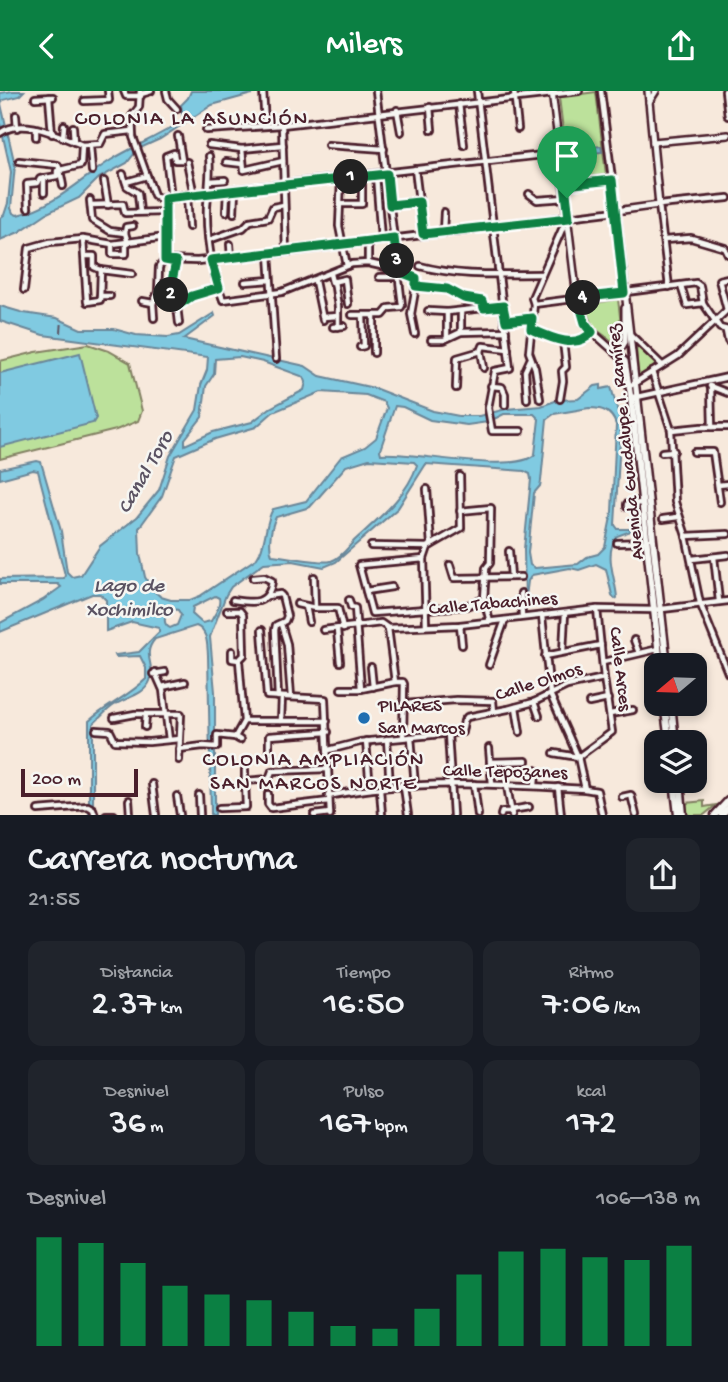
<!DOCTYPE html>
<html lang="es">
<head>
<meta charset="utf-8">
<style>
	:root { --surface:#171b24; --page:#20242c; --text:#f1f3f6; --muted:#9ea1a6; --accent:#0b8043 }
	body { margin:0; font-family:"Gochi Hand",sans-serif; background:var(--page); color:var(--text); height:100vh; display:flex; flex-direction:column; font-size:26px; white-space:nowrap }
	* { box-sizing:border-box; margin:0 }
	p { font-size:23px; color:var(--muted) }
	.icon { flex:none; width:38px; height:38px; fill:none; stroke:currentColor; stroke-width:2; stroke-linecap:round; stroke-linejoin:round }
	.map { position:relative; height:724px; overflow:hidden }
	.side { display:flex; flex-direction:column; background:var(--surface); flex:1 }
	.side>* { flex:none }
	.needle { width:46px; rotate:251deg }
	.buttons { position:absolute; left:644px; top:562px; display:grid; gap:14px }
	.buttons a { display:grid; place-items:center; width:63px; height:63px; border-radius:14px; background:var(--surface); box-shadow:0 4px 10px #0003; font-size:35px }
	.scale { position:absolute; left:21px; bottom:18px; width:117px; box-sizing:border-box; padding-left:7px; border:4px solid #4a1f2b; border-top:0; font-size:19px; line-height:24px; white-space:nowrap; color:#4a1f2b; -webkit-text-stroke:5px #f6f6f2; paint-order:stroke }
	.pin { position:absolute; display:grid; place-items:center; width:60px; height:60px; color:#fff; margin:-72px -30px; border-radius:50% 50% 50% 0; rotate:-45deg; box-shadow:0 0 7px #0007 }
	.pin .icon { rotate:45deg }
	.km { position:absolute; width:35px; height:35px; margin:-18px; border-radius:50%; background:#222; color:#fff; font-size:19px; line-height:35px; text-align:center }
	.round { display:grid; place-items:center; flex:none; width:74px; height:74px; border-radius:14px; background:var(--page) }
	.overview { display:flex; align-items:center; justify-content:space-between; height:119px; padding:0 28px }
	h1 { font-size:38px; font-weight:600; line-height:52px }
	.stats { display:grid; grid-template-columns:repeat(3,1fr); gap:10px; height:119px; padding:7px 28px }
	.stats div { display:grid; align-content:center; border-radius:14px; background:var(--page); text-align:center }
	.stats b { font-size:35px; font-weight:600 }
	.stats small { font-size:19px; font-weight:400 }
	.stats p { font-size:19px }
	.chart { height:196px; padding:14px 28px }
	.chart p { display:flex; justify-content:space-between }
	.chart svg { width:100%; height:126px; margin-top:7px; stroke:var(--accent); stroke-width:6 }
	header { display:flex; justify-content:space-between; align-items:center; height:91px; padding:0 28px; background:var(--accent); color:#fff; font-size:32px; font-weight:600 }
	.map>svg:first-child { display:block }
	.green { fill:#bce19b; stroke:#838063; stroke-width:2 }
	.water { fill:#80cae1; stroke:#6a8698; stroke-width:2; fill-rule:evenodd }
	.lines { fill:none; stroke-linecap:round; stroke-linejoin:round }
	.ferry { stroke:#5a5262; stroke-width:2; stroke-dasharray:9 7; stroke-linecap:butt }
	.minor-casing { stroke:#4a1f2b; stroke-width:10 }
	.tertiary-casing { stroke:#4a1f2b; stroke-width:10 }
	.secondary-casing { stroke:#4a1f2b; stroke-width:11 }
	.minor { stroke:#f6f6f2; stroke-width:4.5 }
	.tertiary { stroke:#f6f6f2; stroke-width:5 }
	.secondary { stroke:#f6f6f2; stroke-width:6 }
	.route-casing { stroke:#fff; stroke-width:14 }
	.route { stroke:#0b8043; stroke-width:9 }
	.poi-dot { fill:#1f6fb2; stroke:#f6f6f2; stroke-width:2.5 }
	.labels { text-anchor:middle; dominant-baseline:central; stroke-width:5; stroke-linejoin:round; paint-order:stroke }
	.street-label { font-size:19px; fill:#4a1f2b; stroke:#f6f6f2 }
	.poi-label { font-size:19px; fill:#4a1f2b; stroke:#f6f6f2; text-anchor:start }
	.neighbourhood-label { font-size:21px; letter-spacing:2px; fill:#4a1f2b; stroke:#f6f6f2 }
	.water-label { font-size:21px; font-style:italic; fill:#5a5262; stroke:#f6f6f2 }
</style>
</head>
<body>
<header><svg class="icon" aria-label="back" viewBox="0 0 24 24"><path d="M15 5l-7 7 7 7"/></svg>Milers<svg class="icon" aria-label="share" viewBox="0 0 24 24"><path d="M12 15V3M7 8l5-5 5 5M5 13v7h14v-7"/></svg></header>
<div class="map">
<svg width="728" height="724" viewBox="0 0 728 724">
	<rect width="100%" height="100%" fill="#f7e9dc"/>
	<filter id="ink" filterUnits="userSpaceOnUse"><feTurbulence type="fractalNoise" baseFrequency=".0143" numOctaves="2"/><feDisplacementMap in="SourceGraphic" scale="14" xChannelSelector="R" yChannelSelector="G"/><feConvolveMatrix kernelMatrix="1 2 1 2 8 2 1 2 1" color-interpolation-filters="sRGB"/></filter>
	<g filter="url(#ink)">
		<g class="green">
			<path d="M596,1L606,84L569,88L559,6Z"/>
			<path d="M618,208L623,252L619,255L594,237L585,214Z"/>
			<path d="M88,253L109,260L130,272L142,320L138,330L116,339L0,368V270L36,261Z"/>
			<path d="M636,254L657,270L651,281L638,289Z"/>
			<path d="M704,710V716L716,714L704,724H687L686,712Z"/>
		</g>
		<g class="water">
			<path d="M13,0H24L19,5L3,9L1,13L15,74L11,117L13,122L17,124C54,116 81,88 111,69C131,57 154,47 174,35L183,28L181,14L188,7L191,0H263L212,14L160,48L138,58L127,72L99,87L79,107L47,122L19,141L0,149V127L4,124L8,112L11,81L0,32V2Z"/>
			<path d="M601,55L602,61L568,65V59Z"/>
			<path d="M0,215L24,222L57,227L81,238H114L136,244L168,246L179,244L214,222L215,225L184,248L305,275L320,285L374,297L433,320L459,325H479L506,318L541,315L558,309L578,308L595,295L601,294V298L611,296L621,331L615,434L618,438H636L617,445C603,464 616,487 617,507L615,508L612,504L606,478L596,473L579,479L570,477L532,484L528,490L525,514L524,458L531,388L530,383L524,380L426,373L398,417L336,471L324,476L293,470L264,472L231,496L226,504L210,546L215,601V724H211L208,564C207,553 208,540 196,535L155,548C141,564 156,574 150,590C144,606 120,607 109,618C103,623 99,628 93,633V724H89V630C107,614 129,605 146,588V577L140,565L116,566L115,564L139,561L159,541V537L132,531L106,540V509L100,503H92L0,541V532L43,509L61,496L58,493H0V488L64,487L65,484L38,380L33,379L0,388V378L37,370L41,371L61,440L67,481L72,486L81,484L100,455L137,426L159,399L170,365L197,319L201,294L207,279L208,266L43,244L0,230ZM240,266L263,271L304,286L306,291L304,299L270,317L252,331L213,341L185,354V348L202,326L206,295L214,283L215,268ZM321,301L366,304L384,311L387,317L376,347L365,356L341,366L306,410L273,418C264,433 267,453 257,467L200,505L190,509H171L161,506L151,497L145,486L140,463L139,437L162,405L176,365L215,348L256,336L273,321ZM395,315L403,316L430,329L467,334L488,331L504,323H534L539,328L535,363C518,384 412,360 381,363L380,359ZM589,317C602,317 612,320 616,334L612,421L605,456L598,463L587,466L578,473L535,477L530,474L528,462L534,402L540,395L541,390L547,328L554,323ZM369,368L414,371L417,374C407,405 379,427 355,449C348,456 341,467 331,470C323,473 284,465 272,464C268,454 271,436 276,426L310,416L346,375ZM215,505L219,507C221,515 215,523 211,530L202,532L192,523L193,516ZM173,518L178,519L181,524L177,534L170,537C161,532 165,522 173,518Z"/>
			<path d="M80,262L96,327L93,332L0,356V282Z"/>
		</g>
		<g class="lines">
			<path class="ferry" d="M61,242L62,228"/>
			<g class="minor-casing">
				<g id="minor">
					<path d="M124,0L126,5H141"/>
					<path d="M140,0L139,16L132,25L133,46L154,104L158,107L561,62"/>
					<path d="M166,0L168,8L177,18"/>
					<path d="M263,0L265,34"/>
					<path d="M477,0L510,277L495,280L488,317L492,340H521"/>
					<path d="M514,0L518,38"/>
					<path d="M725,0L728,25"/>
					<path d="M141,3L151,0"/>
					<path d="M49,6L52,43"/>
					<path d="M35,7L53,6"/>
					<path d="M84,10L109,9L108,0"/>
					<path d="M459,13L464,54"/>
					<path d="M430,16L432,39"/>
					<path d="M397,19L401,41"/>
					<path d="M16,24L17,37"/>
					<path d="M282,34L286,160"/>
					<path d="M73,36L74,51"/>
					<path d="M206,39L282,34L553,3"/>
					<path d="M0,42C23,25 59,45 82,54L100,53L105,43L132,40"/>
					<path d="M178,45L182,69"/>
					<path d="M36,46V38"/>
					<path d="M63,47L64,34"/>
					<path d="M209,54L242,58L283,54"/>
					<path d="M328,54L384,58"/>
					<path d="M90,55L92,80"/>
					<path d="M242,58L244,79L283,70"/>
					<path d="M209,65C211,82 208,98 207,115C206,147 212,180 223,209L282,201L352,173L368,172L390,177"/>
					<path d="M19,70L58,74L60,79"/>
					<path d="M187,71L194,104"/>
					<path d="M226,71L243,73"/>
					<path d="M415,78L423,143"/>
					<path d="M60,79L81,74L82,54"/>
					<path d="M60,79L63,95"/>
					<path d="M123,83L127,95L138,102L140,121"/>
					<path d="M376,84L381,148"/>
					<path d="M341,87L339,135L347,175"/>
					<path d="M44,88V102"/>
					<path d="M104,90L108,114"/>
					<path d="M210,90L225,89"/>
					<path d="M126,91L147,85"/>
					<path d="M565,94L612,89"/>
					<path d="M529,103L537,109L566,107"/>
					<path d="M187,104L189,136"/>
					<path d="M171,106L166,65L174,62L175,69H182"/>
					<path d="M90,109L92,129L110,140L125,142L128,152"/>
					<path d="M340,113H362V85"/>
					<path d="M91,114L123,113L125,122L166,121"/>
					<path d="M390,114L419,111"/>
					<path d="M28,117L27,93L38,92L40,88L57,85V80L60,79"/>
					<path d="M226,121L227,100"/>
					<path d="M234,122L235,99"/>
					<path d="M443,141L444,121"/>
					<path d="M125,142L126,136L133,135"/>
					<path d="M83,148L87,211L100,209L101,179"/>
					<path d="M209,149L243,137L250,130L268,127L273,116L284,114"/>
					<path d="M664,149L691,147L725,157L728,163"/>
					<path d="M112,153V163H126V153"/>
					<path d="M230,153L231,167"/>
					<path d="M269,163L276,268"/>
					<path d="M85,165H94V176L101,179"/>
					<path d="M165,169L197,170L269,163L616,120L601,0"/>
					<path d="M165,169V107"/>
					<path d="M176,171L170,200L177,215L179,232"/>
					<path d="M368,172V153"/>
					<path d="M420,175C461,186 501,183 542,183"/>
					<path d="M101,179L132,183"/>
					<path d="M399,180L417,189L411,223L415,243"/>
					<path d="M330,183L332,191L345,188L348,213"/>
					<path d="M379,186H399"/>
					<path d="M315,190L323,229"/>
					<path d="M334,190L338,216V236"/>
					<path d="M245,191L270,189"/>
					<path d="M416,195L447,198L464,207L482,210L484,217"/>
					<path d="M681,195L687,214L703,212L720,237L728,239"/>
					<path d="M669,196L659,114L728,107"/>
					<path d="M24,199L29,157L50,151L83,148L112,153L166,146"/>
					<path d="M100,205H110"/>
					<path d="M142,210L153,212"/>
					<path d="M153,212L158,201L159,176L165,169"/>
					<path d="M153,212L154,227"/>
					<path d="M534,213L696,192L700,195L703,212"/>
					<path d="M177,215L192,205L219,196"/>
					<path d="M727,219L719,189L728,187"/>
					<path d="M428,220L447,221L503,215"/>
					<path d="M352,224H383L389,217L401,216L402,214L376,0"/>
					<path d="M323,226L338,225"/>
					<path d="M506,230L532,227"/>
					<path d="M333,236L344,235"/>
					<path d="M531,238C549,246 576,260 592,241"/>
					<path d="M726,240L728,250"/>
					<path d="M461,241V220"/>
					<path d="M631,244L662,274"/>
					<path d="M447,247V221"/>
					<path d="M431,249H444L461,241L506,240"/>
					<path d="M360,256L364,255L363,224"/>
					<path d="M481,260L484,277"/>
					<path d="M374,262V224"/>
					<path d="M652,281L671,339L675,411L686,445L700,512L728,582"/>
					<path d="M491,295L502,296L505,303V314"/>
					<path d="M630,295L678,265L728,218"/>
					<path d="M710,295L728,302"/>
					<path d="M711,296L712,336"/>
					<path d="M456,297L457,267L481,260L483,255L508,258"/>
					<path d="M637,306L728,286"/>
					<path d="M527,308L525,280L530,269"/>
					<path d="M540,308L535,277L529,261L534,213L532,207L567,127"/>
					<path d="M560,308L563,290L562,280L566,276L563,250"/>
					<path d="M671,339L701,336H728"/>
					<path d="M662,361L674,360"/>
					<path d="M694,361H713L720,411"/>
					<path d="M718,394L728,393"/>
					<path d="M427,398L431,454"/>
					<path d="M627,416V413L643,412"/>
					<path d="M460,420L491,417L490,472L486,477L484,508L490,531"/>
					<path d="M663,428L678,426"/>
					<path d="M686,445L728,443"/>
					<path d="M617,452L647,451"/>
					<path d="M371,455L428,456"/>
					<path d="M509,460L511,486"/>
					<path d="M714,466L719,510"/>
					<path d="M424,468L359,474L372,522L466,515L484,508"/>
					<path d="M692,468L728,464"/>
					<path d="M450,474L454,487L521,486"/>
					<path d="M314,486L315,517"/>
					<path d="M366,500L392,496"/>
					<path d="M521,502L522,526"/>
					<path d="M267,505L280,503L282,505L287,525L285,530L276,534L275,539L278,606"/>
					<path d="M233,509C252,512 269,515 272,490L264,486L253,487"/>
					<path d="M349,509L351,516L355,517L361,598"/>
					<path d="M297,513L315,517H338L343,538"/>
					<path d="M306,515L309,531"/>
					<path d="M227,520H240L243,524L244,564L239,569"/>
					<path d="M542,525L550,603L578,666L585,698"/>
					<path d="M281,533L287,553L291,606"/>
					<path d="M426,534L424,468L428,456L461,437L460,385"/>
					<path d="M460,534L462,554"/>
					<path d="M388,537L395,591H403L404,593L403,646"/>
					<path d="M262,539L267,605L325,608L330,724"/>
					<path d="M323,539L381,532L388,537L460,534L597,518L654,519L728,510"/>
					<path d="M337,539L340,571"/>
					<path d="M634,549L639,562"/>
					<path d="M232,560V568L239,569"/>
					<path d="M563,561L565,522"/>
					<path d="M545,565L601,554"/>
					<path d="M239,569L244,630L235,646L240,649"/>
					<path d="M603,571L658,558"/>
					<path d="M489,574L505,529"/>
					<path d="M371,576L373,596"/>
					<path d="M155,581L163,599L169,649"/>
					<path d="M153,583L165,581"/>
					<path d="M162,596L185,591"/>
					<path d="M341,598H361L395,591"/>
					<path d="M534,611L539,625"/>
					<path d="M589,612L608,608"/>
					<path d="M404,613L456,609L493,610L494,621"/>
					<path d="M516,616L520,641"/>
					<path d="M610,623L633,619"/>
					<path d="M114,627L135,623H181L179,669"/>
					<path d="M244,630H327"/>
					<path d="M281,630L282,606"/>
					<path d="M145,636L146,623"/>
					<path d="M96,639L110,640L115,650L149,651L179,648"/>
					<path d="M448,642L453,724"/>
					<path d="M411,646L415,695"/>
					<path d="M387,648L390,696"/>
					<path d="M366,650L370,698"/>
					<path d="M489,657L492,693"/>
					<path d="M179,658L203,655L217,656V644L235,646"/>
					<path d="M329,659L360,651L462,641L464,630L467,626L508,618L534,611L567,595L604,587"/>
					<path d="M269,661V645L328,641"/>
					<path d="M554,662L578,666L612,641L604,587L597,518"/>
					<path d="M490,671L526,670"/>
					<path d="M245,679V690"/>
					<path d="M152,693L156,724"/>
					<path d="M474,693L478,724"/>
					<path d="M507,695L512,724"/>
					<path d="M535,695L536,679"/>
					<path d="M404,696L408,724"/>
					<path d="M558,696L561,724"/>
					<path d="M380,698L382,724"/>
					<path d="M268,703V713L271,717L329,710"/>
					<path d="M199,704L200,724"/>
					<path d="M177,705L180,724"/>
					<path d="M328,705C412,688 500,693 585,698L597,700L602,724"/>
					<path d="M622,706L631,704L636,724"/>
					<path d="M129,709L130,724"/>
					<path d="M219,717L246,716L245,690L269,688L272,680L328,678"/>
					<path d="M38,719L88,715L93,718L95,724"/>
					<path d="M511,719L529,716"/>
					<path d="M106,724H114"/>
					<path d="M314,724L330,722"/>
					<path d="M501,724L502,721H511"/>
				</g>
			</g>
			<g class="tertiary-casing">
				<g id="tertiary">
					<path d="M552,0L577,207L588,237L625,270L631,307"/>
					<path d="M553,3L579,0"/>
					<path d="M649,11L656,0"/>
					<path d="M653,51L728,44"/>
					<path d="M614,258L622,256L625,251V217"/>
					<path d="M637,306L616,120L659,114L648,0"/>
				</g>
			</g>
			<g class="secondary-casing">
				<g id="secondary">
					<path d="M660,574L631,307L637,306L667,574"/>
					<path d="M664,612L669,651"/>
					<path d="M671,612L675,651"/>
					<path d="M674,690L678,724"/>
					<path d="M680,690L683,724"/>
					<path d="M715,724L728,710"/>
					<path d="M722,724L728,718"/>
				</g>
			</g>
			<use href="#minor" class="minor"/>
			<use href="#tertiary" class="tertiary"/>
			<use href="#secondary" class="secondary"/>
		</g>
	</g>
	<g class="lines" filter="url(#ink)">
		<g class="route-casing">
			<path id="route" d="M387,83L390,114L419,111L423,143L569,127L565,94L612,89L624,202L578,207L585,232L592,241C576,260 549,246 531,238L532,227L506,230L503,215L484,217L482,210L464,207L447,198L416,195V187L398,180L394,147L211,169L219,197L192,205L177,215C167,202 173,186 176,171L165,169V107Z"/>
		</g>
		<use href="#route" class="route"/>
	</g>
	<circle class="poi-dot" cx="364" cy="627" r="7"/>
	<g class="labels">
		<g class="street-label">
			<text transform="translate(627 351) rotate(-96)">Avenida Guadalupe I. Ramírez</text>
			<text transform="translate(493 514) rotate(-5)">Calle Tabachines</text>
			<text transform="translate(619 578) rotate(83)">Calle Arces</text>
			<text transform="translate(539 592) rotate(-18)">Calle Olmos</text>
			<text transform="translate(505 682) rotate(1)">Calle Tepozanes</text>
		</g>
		<g class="poi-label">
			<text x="378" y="616">PILARES<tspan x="378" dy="22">San Marcos</tspan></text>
		</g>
		<g class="neighbourhood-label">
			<text x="192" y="29">COLONIA LA ASUNCIÓN</text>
			<text x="314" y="670">COLONIA AMPLIACIÓN<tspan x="314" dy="24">SAN MARCOS NORTE</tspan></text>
		</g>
		<g class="water-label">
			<text transform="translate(147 382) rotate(-60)">Canal Toro</text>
			<text x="129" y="496">Lago de<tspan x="129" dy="24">Xochimilco</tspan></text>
		</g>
	</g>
</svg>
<div class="buttons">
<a><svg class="needle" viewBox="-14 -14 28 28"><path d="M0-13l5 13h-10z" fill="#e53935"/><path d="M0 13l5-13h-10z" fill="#9ea1a6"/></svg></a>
<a><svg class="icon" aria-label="layers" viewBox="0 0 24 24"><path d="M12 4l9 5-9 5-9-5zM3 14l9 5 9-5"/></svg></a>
</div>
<div class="scale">200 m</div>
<div class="pin" style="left:567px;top:107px;background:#1e9e55"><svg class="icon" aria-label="arrive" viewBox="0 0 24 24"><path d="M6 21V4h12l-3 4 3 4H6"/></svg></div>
<b class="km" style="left:351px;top:86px">1</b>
<b class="km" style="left:171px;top:204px">2</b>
<b class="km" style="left:397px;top:170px">3</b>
<b class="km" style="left:583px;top:207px">4</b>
</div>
<section class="side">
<div class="overview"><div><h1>Carrera nocturna</h1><p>21:55</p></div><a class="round"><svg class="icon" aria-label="share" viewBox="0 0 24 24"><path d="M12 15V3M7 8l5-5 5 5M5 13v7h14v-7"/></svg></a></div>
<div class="stats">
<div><p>Distancia</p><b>2.37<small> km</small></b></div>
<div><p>Tiempo</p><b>16:50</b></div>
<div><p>Ritmo</p><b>7:06<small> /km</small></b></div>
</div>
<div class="stats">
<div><p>Desnivel</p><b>36<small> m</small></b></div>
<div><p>Pulso</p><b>167<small> bpm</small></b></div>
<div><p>kcal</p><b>172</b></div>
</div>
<div class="chart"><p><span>Desnivel</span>106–138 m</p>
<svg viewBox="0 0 160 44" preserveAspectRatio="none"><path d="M5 44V6M15 44V8M25 44V15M35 44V23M45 44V26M55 44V28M65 44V32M75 44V37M85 44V38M95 44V31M105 44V19M115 44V11M125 44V10M135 44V13M145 44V14M155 44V9"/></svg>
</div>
</section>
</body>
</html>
